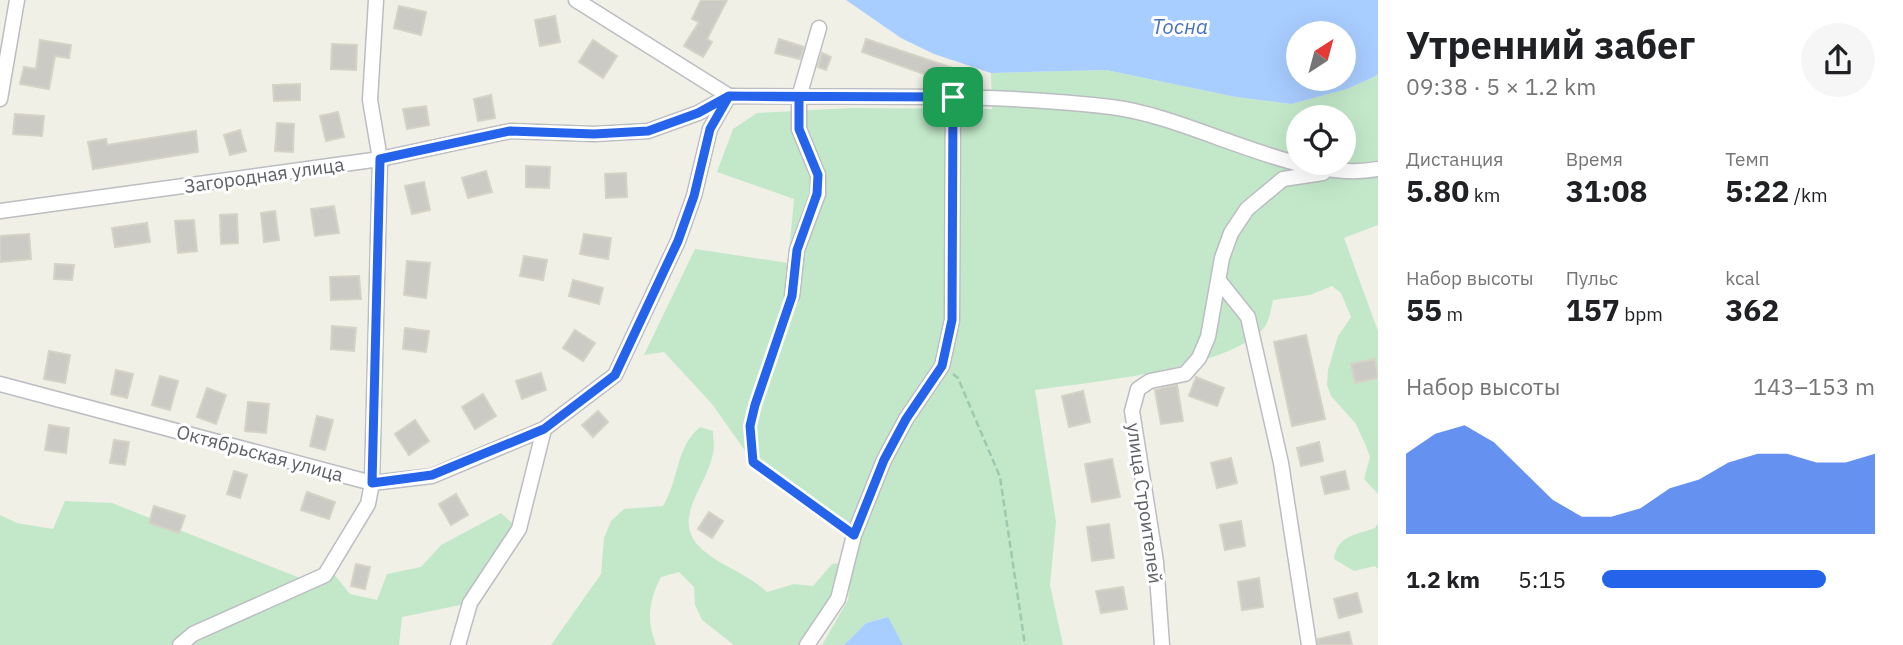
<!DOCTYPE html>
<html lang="ru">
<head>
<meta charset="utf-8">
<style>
	:root { --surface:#fff; --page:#f6f6f6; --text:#202124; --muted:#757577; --accent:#2563eb }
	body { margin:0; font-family:"IBM Plex Sans",sans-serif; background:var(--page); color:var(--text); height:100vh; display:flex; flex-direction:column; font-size:26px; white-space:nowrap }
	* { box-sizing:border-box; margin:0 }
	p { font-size:23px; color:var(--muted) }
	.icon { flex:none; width:38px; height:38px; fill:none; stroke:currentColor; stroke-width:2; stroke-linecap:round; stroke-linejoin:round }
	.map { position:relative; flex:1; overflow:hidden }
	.drawer { display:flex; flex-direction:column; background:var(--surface); width:525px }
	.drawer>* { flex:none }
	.needle { width:46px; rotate:36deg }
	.buttons { position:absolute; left:1286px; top:21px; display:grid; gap:14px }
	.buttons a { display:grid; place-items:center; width:70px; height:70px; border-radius:50%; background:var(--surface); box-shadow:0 7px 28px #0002; font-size:35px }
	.pin { position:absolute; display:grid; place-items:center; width:60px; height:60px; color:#fff; margin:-30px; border-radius:14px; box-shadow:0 4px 10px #0006 }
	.round { display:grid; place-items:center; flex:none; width:74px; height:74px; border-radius:37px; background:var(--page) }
	.head { display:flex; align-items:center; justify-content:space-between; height:119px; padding:0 28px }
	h1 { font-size:38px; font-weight:700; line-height:52px }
	.figures { display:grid; grid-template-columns:repeat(3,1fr); gap:10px; height:119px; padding:7px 28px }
	.figures div { display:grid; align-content:center }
	.figures b { font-size:30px; font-weight:700 }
	.figures small { font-size:19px; font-weight:400 }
	.figures p { font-size:19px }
	.chart { height:196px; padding:14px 28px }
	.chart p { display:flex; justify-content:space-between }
	.chart svg { width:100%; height:126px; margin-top:7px; fill:var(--accent); opacity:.7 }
	ul { padding:0 28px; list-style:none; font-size:23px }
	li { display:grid; grid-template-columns:112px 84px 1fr; align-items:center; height:52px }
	li i { height:18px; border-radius:9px; background:var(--accent) }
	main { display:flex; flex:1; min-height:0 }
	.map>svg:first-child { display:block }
	.green { fill:#c3e8c9; fill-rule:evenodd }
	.water { fill:#a8cdff; fill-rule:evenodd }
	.building { fill:#cccac4; stroke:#d5d3c5; stroke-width:2 }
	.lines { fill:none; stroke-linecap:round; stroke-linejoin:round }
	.minor-casing { stroke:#bbbdc2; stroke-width:17 }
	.path { stroke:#9cc9af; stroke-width:2.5; stroke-dasharray:7 3.5; stroke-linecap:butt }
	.minor { stroke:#fff; stroke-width:14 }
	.route-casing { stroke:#fff; stroke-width:14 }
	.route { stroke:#2563eb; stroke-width:9 }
	.labels { text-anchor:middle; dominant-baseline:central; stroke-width:6; stroke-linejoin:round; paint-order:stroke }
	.street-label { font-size:19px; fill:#5e6167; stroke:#fff }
	.water-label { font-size:21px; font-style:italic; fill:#4772c6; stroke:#fff }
</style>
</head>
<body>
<main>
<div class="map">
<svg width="1378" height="645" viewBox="0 0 1378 645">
	<rect width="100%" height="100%" fill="#f0f0e7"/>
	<g class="green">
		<path d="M1106,70L1236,97L1291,104L1347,89L1378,75V225L1344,238L1378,331V494L1364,479L1370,457L1366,446L1356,424L1331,396L1327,385L1328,370L1338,336L1351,317L1341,293L1332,286L1310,295L1273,300C1271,309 1269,324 1262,330C1223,370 1091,382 1035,390L1056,522L1050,585L1063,645H903L887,617L866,623L844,645H822L848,600L854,535L753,462L712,404L664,352L644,355L695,249L788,263L794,199L717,172L733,129L757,113L851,108L992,109L991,73ZM1298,117H1344V163H1298Z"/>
		<path d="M700,427L713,431C713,438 715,446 713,453C708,486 667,521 704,551C723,567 748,574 767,592L794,584L813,586L832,564L848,562L835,595L804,645H734L702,620L695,605L694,587L679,572L661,577C649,600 646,621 656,645H551L601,574L604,538L611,521L624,509L663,506C680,478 675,448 700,427Z"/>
		<path d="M65,501L112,503L305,580L180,635L174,645H0V515L17,523L53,529Z"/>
		<path d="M501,513L519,529L470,603L402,617L399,645H189L235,620L323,584L330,580L333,573L350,594L377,600L387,574L421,567L441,545Z"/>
		<path d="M1378,523V569L1375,566L1354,571L1334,559C1337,536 1355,535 1375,528Z"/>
	</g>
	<g class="water">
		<path d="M846,0H1378V75L1347,89L1291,104L1236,97L1106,70L991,73L934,54L901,38ZM1298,33H1344V79H1298Z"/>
		<path d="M888,617L903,645H844L866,623Z"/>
	</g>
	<g class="building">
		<path d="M701,0H727L707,39L712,42L703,57L684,46L699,22L692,19Z"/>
		<path d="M399,6L426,12L421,35L394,28Z"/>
		<path d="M555,16L560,42L540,46L535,20Z"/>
		<path d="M779,39L804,47L800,59L775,53Z"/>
		<path d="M866,39L956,69L949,83L862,52Z"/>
		<path d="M40,40L71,45L69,58L55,56L49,89L20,84L24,67L36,69Z"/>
		<path d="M593,40L617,56L603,78L579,62Z"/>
		<path d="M332,44L357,45L356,70L331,69Z"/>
		<path d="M822,53L831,57L826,70L818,67Z"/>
		<path d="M300,84V100L274,101L273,85Z"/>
		<path d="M491,95L495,118L478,121L474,99Z"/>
		<path d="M426,106L429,125L407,129L403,109Z"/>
		<path d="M338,112L344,137L326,141L320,116Z"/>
		<path d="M15,114L44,116L42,136L13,134Z"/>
		<path d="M277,123L294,124L293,152L275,151Z"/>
		<path d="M240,130L246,151L230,155L224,135Z"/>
		<path d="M196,131L198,152L93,169L88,142L106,139L107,145Z"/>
		<path d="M526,166L550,167L549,188L526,187Z"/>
		<path d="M486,171L492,192L468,198L462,178Z"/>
		<path d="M626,173L627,197L606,198L605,174Z"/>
		<path d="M424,182L430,210L412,214L405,186Z"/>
		<path d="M334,206L339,233L315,236L311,209Z"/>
		<path d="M275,211L279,240L264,242L261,213Z"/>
		<path d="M237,214L238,243L221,244L220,215Z"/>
		<path d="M194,220L197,251L178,253L175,221Z"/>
		<path d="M147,223L150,242L115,247L112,228Z"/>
		<path d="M29,234L31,259L0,262V236Z"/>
		<path d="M584,234L611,238L608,259L580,254Z"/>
		<path d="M524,256L547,260L543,280L520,276Z"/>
		<path d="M407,261L430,263L426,298L404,295Z"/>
		<path d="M55,264L74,265L72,280L54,279Z"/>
		<path d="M359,276L361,299L331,300L330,277Z"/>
		<path d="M573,280L603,288L599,304L569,296Z"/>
		<path d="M332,326L356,328L354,351L331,349Z"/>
		<path d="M405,328L429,331L426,352L403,349Z"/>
		<path d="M575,330L595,343L583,361L563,348Z"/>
		<path d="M1306,335L1325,419L1292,426L1274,342Z"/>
		<path d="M49,351L70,355L65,383L44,379Z"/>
		<path d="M1375,359L1378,378L1355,383L1351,364Z"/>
		<path d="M116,370L133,374L127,398L111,394Z"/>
		<path d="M541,373L546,390L522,399L516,381Z"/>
		<path d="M160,376L178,381L170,410L152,405Z"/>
		<path d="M1196,377L1224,388L1217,406L1189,396Z"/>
		<path d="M1177,385L1183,421L1161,424L1155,390Z"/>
		<path d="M207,388L226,395L216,424L197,417Z"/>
		<path d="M1083,391L1090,422L1069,427L1062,396Z"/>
		<path d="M483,394L496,416L475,429L462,407Z"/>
		<path d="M248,402L269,404L266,433L245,431Z"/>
		<path d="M598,411L608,422L593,437L582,425Z"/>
		<path d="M317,416L333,420L325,450L310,446Z"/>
		<path d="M415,420L429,441L409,455L395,434Z"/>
		<path d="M49,425L69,428L66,453L45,450Z"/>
		<path d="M114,440L129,442L125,465L110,463Z"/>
		<path d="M1319,442L1323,461L1301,466L1297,448Z"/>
		<path d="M1231,458L1237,483L1217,488L1211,463Z"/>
		<path d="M1112,459L1120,497L1092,502L1085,464Z"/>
		<path d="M234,471L247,475L240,498L227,494Z"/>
		<path d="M1345,471L1349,489L1325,494L1321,477Z"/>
		<path d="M307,492L335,502L329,519L301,510Z"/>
		<path d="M456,494L468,515L451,525L439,504Z"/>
		<path d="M154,506L185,516L179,533L149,523Z"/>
		<path d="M709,512L723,521L712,538L698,529Z"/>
		<path d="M1241,521L1245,546L1225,550L1220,525Z"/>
		<path d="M1109,524L1114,558L1092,561L1087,527Z"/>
		<path d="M356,564L370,567L365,589L351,586Z"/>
		<path d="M1259,578L1263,607L1242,610L1238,582Z"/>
		<path d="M1123,587L1127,609L1101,613L1096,591Z"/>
		<path d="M1357,593L1362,612L1339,618L1334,599Z"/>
		<path d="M1349,632L1352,645H1318V639Z"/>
	</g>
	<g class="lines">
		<g class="minor-casing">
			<g id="minor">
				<path d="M576,0L729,96"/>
				<path d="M0,99L17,0"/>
				<path d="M0,211L380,159L510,131L594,134L648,131L698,113L729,96C856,98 985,92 1111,107C1195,117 1296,184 1378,169"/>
				<path d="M1220,282L1248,317L1281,463L1309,645"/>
				<path d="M792,296L797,250L818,194V175L799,129V97L819,28"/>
				<path d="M0,384L372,483L432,476L544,429L615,375L678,241L694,196L710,129L728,97"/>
				<path d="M180,645L193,634L325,575L368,504L372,483L380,159L370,100L376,0"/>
				<path d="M458,645L470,603L519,529L544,429"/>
				<path d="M807,645L838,599L854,535L884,460L906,419L942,366L952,320L953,97"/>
				<path d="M1162,645L1156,562L1132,411L1138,389L1150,381L1185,374L1199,358L1208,337L1222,258L1231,233L1247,209L1283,179L1323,173"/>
			</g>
		</g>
		<g class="path">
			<path d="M786,309C771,355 740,413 753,462L843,527"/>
			<path d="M953,374L958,378L1000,477L1025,645"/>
		</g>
		<use href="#minor" class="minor"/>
	</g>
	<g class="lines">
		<g class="route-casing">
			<path id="route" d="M953,97L729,96L710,129L694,196L678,241L615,375L544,429L432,475L372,483L380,159L510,131L594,134L648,131L698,113L729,96L799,97V129L818,175L817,194L797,250L792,296L755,405L750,426L753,462L854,535L884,460L906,419L942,366L952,320L953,97"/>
		</g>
		<use href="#route" class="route"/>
	</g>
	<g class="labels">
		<g class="street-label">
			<text transform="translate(264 175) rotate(-8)">Загородная улица</text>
			<text transform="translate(260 453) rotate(15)">Октябрьская улица</text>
			<text transform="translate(1145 503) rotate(82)">улица Строителей</text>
		</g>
		<g class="water-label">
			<text x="1180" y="26">Тосна</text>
		</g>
	</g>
</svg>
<div class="buttons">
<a><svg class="needle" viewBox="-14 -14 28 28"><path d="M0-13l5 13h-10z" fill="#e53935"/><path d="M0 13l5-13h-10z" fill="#757577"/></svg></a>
<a><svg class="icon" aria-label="locate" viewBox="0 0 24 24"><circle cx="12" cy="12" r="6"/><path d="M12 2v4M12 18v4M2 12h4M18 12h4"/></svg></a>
</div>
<div class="pin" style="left:953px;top:97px;background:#1e9e55"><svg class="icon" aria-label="arrive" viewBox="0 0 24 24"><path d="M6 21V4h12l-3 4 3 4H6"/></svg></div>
</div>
<section class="drawer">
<div class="head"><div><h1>Утренний забег</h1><p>09:38 · 5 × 1.2 km</p></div><a class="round"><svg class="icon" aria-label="share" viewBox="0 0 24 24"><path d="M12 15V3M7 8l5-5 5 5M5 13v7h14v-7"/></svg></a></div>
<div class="figures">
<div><p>Дистанция</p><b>5.80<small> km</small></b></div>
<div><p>Время</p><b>31:08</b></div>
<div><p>Темп</p><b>5:22<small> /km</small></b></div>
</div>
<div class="figures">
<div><p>Набор высоты</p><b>55<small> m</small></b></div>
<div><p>Пульс</p><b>157<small> bpm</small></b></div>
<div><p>kcal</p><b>362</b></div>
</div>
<div class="chart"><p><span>Набор высоты</span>143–153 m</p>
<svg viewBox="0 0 160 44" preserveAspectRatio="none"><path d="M0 44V16L10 9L20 6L30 12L40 22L50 32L60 38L70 38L80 35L90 28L100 25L110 19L120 16L130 16L140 19L150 19L160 16V44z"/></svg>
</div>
<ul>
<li><b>1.2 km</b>5:15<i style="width:82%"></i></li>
</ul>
</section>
</main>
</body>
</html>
